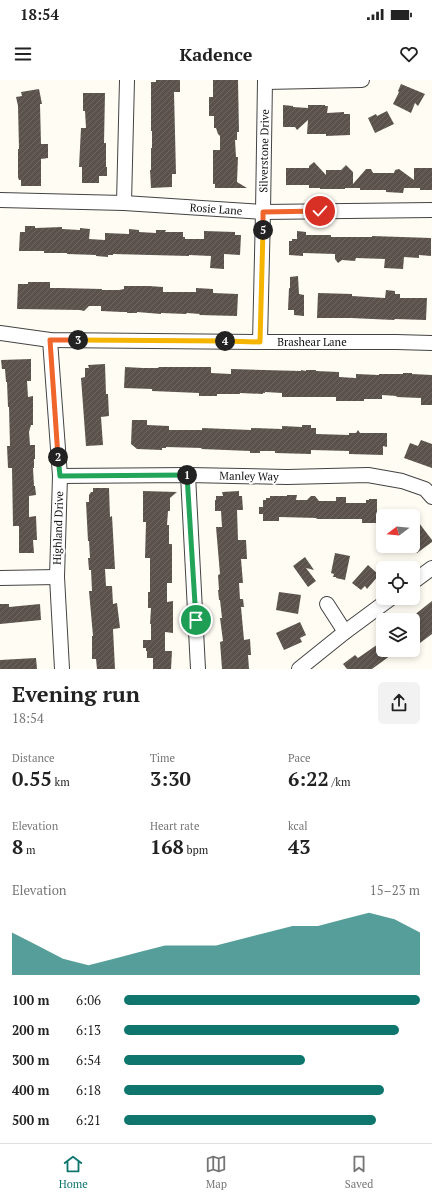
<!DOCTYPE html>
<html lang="en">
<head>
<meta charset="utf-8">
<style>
	:root { --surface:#fff; --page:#f2f2f2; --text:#222; --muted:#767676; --line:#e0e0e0; --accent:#0f766e }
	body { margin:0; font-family:"PT Serif",serif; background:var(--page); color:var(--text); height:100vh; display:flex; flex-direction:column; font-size:15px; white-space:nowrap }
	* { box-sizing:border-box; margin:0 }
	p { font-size:13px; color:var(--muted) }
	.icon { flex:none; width:22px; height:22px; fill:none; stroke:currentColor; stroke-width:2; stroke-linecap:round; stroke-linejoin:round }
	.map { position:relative; height:589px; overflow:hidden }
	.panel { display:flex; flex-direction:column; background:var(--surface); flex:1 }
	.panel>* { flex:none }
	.needle { width:26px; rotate:254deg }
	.tools { position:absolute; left:376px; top:429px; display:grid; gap:8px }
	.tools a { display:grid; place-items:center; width:44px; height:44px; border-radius:6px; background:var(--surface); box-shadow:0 2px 6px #0003; font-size:20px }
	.pin { position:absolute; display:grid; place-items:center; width:34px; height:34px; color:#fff; margin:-17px; border:2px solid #fff; border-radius:50%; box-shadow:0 1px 4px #0007 }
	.km { position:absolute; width:20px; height:20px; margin:-10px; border-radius:50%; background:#222; color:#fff; font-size:11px; line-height:20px; text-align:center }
	.round { display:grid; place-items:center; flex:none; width:42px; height:42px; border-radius:6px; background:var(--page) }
	.overview { display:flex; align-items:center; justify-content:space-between; height:68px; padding:0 12px }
	h1 { font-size:22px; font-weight:700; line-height:30px }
	.metrics { display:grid; grid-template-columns:repeat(3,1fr); gap:6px; height:68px; padding:4px 12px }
	.metrics div { display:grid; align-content:center }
	.metrics b { font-size:20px; font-weight:700 }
	.metrics small { font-size:11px; font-weight:400 }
	.metrics p { font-size:11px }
	.chart { height:112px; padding:8px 12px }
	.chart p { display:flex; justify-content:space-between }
	.chart svg { width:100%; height:72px; margin-top:4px; fill:var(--accent); opacity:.7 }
	ul { padding:0 12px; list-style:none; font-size:13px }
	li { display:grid; grid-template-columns:64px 48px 1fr; align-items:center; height:30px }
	li i { height:10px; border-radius:5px; background:var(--accent) }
	.status { display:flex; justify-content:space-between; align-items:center; height:28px; padding:0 20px; background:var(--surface); direction:ltr }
	.status svg { height:11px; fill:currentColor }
	header { display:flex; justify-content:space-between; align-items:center; height:52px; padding:0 12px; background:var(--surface); font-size:18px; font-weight:700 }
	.tabs { display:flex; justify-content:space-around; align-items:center; height:56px; border-top:1px solid var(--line); background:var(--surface); font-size:11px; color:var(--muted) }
	.tabs a { display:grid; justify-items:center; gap:2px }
	.tabs .current { color:var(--accent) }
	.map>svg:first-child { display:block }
	.building { fill:url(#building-hatch) }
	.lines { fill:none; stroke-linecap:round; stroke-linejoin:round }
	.minor-casing { stroke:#434343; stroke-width:16 }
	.minor { stroke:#fff; stroke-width:14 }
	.split-1-casing { stroke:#fff; stroke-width:8 }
	.split-2-casing { stroke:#fff; stroke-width:8 }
	.split-3-casing { stroke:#fff; stroke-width:8 }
	.split-4-casing { stroke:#fff; stroke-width:8 }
	.split-5-casing { stroke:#fff; stroke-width:8 }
	.split-6-casing { stroke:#fff; stroke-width:8 }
	.split-1 { stroke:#22a559; stroke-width:5 }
	.split-2 { stroke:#22a559; stroke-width:5 }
	.split-3 { stroke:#f0652b; stroke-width:5 }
	.split-4 { stroke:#f5b400; stroke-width:5 }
	.split-5 { stroke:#f5b400; stroke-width:5 }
	.split-6 { stroke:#f0652b; stroke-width:5 }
	.labels { text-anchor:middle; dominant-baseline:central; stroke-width:4; stroke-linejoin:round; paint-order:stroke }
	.street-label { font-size:11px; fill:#101010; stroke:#fff }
</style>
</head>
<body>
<div class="status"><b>18:54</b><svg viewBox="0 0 49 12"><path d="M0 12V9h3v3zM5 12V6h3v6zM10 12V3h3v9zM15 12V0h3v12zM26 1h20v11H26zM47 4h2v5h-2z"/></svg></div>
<header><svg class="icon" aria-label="menu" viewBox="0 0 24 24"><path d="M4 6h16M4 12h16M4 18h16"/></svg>Kadence<svg class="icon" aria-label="heart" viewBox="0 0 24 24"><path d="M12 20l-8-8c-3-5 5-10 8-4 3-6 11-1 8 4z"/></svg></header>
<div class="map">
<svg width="432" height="589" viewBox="0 0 432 589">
	<defs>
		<pattern id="building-hatch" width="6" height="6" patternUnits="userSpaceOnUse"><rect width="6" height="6" fill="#5a524b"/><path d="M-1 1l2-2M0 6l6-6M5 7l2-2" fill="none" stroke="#6d6661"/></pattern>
	</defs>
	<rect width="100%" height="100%" fill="#fffdf3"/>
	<g class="building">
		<path d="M156,0H180V12H174L176,94H172V107L151,108L150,90H151V68H152V51H151V2H156Z"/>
		<path d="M213,0H238L239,52H237V60H235L236,77H238L237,102L247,108H215V104H213V70H220V56L218,54L216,48H214V36H209V17H213Z"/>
		<path d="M401,4L425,14L418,26L415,23L411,33L393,24L399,12L398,11Z"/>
		<path d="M39,9L42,24H40L41,64H48V78L41,79V106H21V100H19L18,97V69H19L18,26L16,17L22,16L21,12Z"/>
		<path d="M83,13H105L104,63H106V87H107V96H99V103H82V87H79L81,48H86L85,31H83Z"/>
		<path d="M283,25L293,26V27L308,28V25H325V26H328L327,33L344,32V34H350V55L326,56V54H307L308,40L297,50L295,47H283Z"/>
		<path d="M387,31L394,44L375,53L368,38L376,34L377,36Z"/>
		<path d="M314,82L326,95V90H341L346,85L353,92V104L366,89H371L373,93H394L395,90L399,89L414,100V88H432V110H420V108H404L403,113L386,112V110H360V108H345V109H320V108H309V105H286V88H309V86Z"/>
		<path d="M25,146H35V148L62,147V149L80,150V148L90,149L89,159L105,160V153L129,154V149L139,150V152L156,153V150H166L165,152H183V157H185V159H204V151L235,152V155H241L240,175L224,174V189L210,188L211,176L189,175V176L113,174V175H108V177L96,176V175L67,174V173H44V171H19L20,152H25Z"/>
		<path d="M297,151L306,152V155H331V157H372V156L431,158V176L419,175V178L404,177L403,189L384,188L385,179L356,178L355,181L342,180L338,183L335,179V174L303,173V176L289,175V161H292V159H297Z"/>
		<path d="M298,196L299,214L304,215V236L294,235V230H288L289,208H290V197Z"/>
		<path d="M28,202H50V208H60L102,209V210H119L124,209V206H149L163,207V212H196V208L213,209V213L238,214L237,236L199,235L200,234L187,233L186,234L161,233V234L137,232V233H127V232H122L101,231V226H89L84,231L80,230L17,229L18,204H28Z"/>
		<path d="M386,210L395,211V214H400V218H427L426,240L395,239L394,240L351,238H317L318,213L352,214V216L385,218Z"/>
		<path d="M31,279V301H27L28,317L33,316V345H31L29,352L30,365H35V379H34V388H33L34,406H35L36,415L29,416V437L36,436L37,460H33L34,473H19V446H13L12,388H8L7,366H10L9,327H8L7,302H6L5,289H2L1,280Z"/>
		<path d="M105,284L106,314H108L109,336L101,337L103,365L86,366L81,298L85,297V288H89L88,285Z"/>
		<path d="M125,287L143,288H158L159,287H211V293L231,294V289L301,291V290L306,291V290H316V291L339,292V297L356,298V294L379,295V294H403V293H412V294L432,295V325H421V318L396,317L397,316L382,315V319H364V321H336V317H282V313L265,312V313H263V314L240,313V314H217V316H199V313L152,311V309L124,308Z"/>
		<path d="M132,340H147V345L169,346V350H202V348L251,350V348L282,349V346L302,347V345H311V348H316V354L349,355V353H356L358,350L360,353H387V367L383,366V375L349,374V371L311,370V374L275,373V371H260V373H250V371L201,369L202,368L166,367V368H162V370L137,369L131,364Z"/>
		<path d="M421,360L432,364V388L404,378L410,363L418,366Z"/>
		<path d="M93,408H109L110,437L112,436L115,489H105L106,506H112L113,524L117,523L120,548L113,549L115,589H97L96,579H92V556H93L89,511H92L91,490H89L88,478H90L89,461H88L86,422H89V415L91,412H93Z"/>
		<path d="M143,411L177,412L170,418V431H168L167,445H169V464H172V503H167V522L173,521V553L165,552V571H172L171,589H153V578H147V571H146V568H143V560H151V544H150L151,528H148V512H150V478H145L146,442H143Z"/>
		<path d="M239,411V416H242L243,430H237L238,460H246L247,479H241L243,503H239L240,519H243L244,527H241L244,560L250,559L251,575H248L249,589H222L220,562L223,561L220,538H222L220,520H219L218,510H219L218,495L220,494L216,447H222L221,431H215V420H216V416H223L222,412Z"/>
		<path d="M287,415H297L296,420H307L311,416H315L319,421H336V417H346V423H366V420H369V419H377V443H362V439H316L317,438L279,437V441H263V434H259V427H263V420H266V418H270V416H287Z"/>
		<path d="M413,435L432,460V462L417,473L413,467Z"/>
		<path d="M335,473L350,476L345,500L336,498V497H333L334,494L331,493Z"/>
		<path d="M305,477L314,490L306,488L316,501L308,507L293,486Z"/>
		<path d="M368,485L379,495L367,509L365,506L361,510L352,503Z"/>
		<path d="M279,512L301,515L298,534L276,530Z"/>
		<path d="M432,521V554L420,563L413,554V536Z"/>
		<path d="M0,524H9V527L40,524L41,540L0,544Z"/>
		<path d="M300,542L306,555L300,558L302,562L284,570L276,553Z"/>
		<path d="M381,562L383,565V570H398L372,589H347L343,584L355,575L358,578Z"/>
		<path d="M36,578L37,589H0V580Z"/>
	</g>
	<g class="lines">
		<g class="minor-casing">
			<g id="minor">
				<path d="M265,2L362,0"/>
				<path d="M0,120L124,123L263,132L432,130"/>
				<path d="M124,123L127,0"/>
				<path d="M0,253L50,260L260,262H396L432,263"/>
				<path d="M50,260L60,396L57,497L62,589"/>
				<path d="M260,262L263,132L265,0"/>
				<path d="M188,395L198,589"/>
				<path d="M60,396L188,395L287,397L368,395L402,401L425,409L432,417"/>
				<path d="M0,498L57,497"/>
				<path d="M413,502L432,488"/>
				<path d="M327,524L345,552"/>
				<path d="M299,589L345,552L391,518"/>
			</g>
		</g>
		<use href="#minor" class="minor"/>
	</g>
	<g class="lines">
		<g class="split-1-casing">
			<path id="split-1" d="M187,395L196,540"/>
		</g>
		<g class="split-2-casing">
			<path id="split-2" d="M58,377L60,396L187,395"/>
		</g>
		<g class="split-3-casing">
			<path id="split-3" d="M58,377L50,260H78"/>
		</g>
		<g class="split-4-casing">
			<path id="split-4" d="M78,260L225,261"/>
		</g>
		<g class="split-5-casing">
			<path id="split-5" d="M225,261L260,262L263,150"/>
		</g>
		<g class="split-6-casing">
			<path id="split-6" d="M263,150V132L320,131"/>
		</g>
		<use href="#split-1" class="split-1"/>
		<use href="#split-2" class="split-2"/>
		<use href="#split-3" class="split-3"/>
		<use href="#split-4" class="split-4"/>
		<use href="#split-5" class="split-5"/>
		<use href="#split-6" class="split-6"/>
	</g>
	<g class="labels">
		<g class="street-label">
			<text transform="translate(264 71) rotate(-89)">Silverstone Drive</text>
			<text transform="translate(216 129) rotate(4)">Rosie Lane</text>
			<text x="312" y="262">Brashear Lane</text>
			<text transform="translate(249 396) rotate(1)">Manley Way</text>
			<text transform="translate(58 448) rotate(-88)">Highland Drive</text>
		</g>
	</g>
</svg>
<div class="tools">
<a><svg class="needle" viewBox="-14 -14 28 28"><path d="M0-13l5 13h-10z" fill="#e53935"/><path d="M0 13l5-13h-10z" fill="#767676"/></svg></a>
<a><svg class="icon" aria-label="locate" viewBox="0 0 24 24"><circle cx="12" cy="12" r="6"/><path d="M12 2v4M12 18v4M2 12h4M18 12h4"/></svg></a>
<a><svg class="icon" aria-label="layers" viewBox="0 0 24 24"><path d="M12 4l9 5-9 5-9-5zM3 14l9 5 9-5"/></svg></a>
</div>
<div class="pin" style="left:196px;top:540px;background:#1e9e55"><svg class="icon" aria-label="arrive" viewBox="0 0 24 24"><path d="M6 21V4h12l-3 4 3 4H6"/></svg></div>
<div class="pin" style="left:320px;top:131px;background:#d93025"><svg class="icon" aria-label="check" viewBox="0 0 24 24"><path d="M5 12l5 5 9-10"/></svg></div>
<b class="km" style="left:187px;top:395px">1</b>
<b class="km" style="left:58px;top:377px">2</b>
<b class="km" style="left:78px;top:260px">3</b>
<b class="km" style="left:225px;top:261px">4</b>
<b class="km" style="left:263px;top:150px">5</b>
</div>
<section class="panel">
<div class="overview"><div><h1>Evening run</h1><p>18:54</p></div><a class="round"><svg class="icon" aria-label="share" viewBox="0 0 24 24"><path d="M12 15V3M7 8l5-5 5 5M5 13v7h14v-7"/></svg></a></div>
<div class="metrics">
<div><p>Distance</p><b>0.55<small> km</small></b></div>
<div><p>Time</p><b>3:30</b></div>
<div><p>Pace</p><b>6:22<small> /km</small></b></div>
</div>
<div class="metrics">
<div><p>Elevation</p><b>8<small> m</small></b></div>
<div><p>Heart rate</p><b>168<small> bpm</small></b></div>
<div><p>kcal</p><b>43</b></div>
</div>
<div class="chart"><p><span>Elevation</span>15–23 m</p>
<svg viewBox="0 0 160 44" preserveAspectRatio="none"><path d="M0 44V18L10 26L20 34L30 38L40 34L50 30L60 26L70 26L80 26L90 22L100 18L110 14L120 14L130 10L140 6L150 10L160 18V44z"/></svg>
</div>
<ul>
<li><b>100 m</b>6:06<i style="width:100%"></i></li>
<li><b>200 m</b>6:13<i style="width:93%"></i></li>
<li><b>300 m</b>6:54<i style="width:61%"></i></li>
<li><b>400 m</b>6:18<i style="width:88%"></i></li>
<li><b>500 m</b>6:21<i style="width:85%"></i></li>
</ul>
</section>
<nav class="tabs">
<a class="current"><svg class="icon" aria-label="home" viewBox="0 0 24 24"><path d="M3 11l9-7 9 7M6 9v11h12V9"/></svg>Home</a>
<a><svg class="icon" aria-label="map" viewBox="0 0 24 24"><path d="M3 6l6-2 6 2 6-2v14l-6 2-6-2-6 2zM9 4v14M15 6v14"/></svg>Map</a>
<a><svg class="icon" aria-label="saved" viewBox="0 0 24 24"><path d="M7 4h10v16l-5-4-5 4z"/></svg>Saved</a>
</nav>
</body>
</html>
